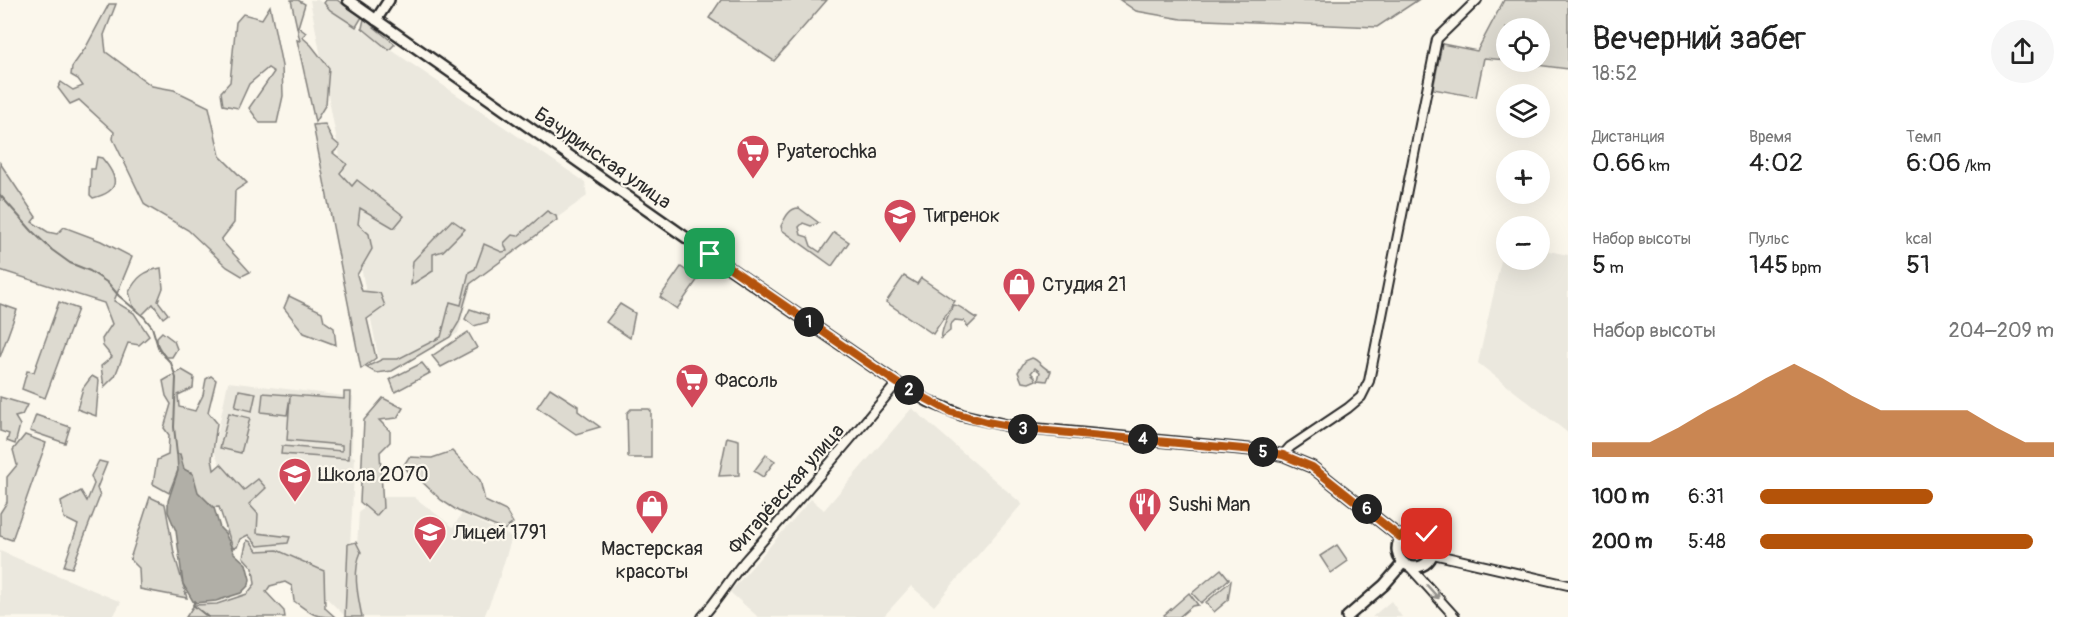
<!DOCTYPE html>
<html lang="ru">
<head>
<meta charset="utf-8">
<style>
	:root { --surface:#fff; --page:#f6f6f6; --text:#222; --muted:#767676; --accent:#b45309 }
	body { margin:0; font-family:Pangolin,sans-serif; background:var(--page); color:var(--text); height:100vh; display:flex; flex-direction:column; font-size:22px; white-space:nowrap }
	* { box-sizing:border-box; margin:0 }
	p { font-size:20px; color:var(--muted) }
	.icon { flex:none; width:33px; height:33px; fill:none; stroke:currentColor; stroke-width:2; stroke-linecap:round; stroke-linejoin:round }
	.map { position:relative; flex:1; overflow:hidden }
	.details { display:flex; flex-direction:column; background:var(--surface); width:510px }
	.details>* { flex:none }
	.tools { position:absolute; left:1496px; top:18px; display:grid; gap:12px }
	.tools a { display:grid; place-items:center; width:54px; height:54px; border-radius:50%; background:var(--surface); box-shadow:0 6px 24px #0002; font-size:30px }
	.pin { position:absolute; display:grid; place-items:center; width:51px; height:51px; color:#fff; margin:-26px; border-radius:12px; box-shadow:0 3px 9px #0006 }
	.km { position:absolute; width:30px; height:30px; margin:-15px; border-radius:50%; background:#222; color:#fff; font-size:16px; line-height:30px; text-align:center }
	.round { display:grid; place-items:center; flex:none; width:63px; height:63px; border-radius:32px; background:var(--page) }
	.head { display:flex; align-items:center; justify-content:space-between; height:102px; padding:0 24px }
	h1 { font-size:33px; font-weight:600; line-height:45px }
	.metrics { display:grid; grid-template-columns:repeat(3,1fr); gap:9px; height:102px; padding:6px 24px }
	.metrics div { display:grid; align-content:center }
	.metrics b { font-size:26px; font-weight:600 }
	.metrics small { font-size:16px; font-weight:400 }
	.metrics p { font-size:16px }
	.chart { height:168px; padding:12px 24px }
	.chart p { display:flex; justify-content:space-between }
	.chart svg { width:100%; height:108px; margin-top:6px; fill:var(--accent); opacity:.7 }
	ul { padding:0 24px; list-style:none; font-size:20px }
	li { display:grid; grid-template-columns:96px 72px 1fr; align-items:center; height:45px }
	li i { height:15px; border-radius:8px; background:var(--accent) }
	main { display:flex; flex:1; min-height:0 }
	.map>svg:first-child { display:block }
	.built { fill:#ebe8de }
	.green { fill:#dddad0; stroke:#84827e; stroke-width:1.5 }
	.water { fill:#b1afa7; stroke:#7b7a75; stroke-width:1.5 }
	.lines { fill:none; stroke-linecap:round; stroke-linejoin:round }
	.stream { stroke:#7b7a75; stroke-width:2 }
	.minor-casing { stroke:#2b2b2b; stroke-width:12 }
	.tertiary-casing { stroke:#2b2b2b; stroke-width:14 }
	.minor { stroke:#fbf7ec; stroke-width:8 }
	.tertiary { stroke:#fbf7ec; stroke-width:9 }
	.oneway { stroke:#93918c }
	.route-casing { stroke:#fff; stroke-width:12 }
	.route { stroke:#b45309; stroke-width:8 }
	.labels { text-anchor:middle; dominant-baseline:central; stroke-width:4.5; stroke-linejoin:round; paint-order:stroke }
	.poi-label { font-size:20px; fill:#2b2b2b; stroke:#fbf7ec; text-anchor:start }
	.street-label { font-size:20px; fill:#2b2b2b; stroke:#fbf7ec }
</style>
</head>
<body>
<main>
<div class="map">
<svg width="1568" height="617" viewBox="0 0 1568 617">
	<rect width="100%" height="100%" fill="#fbf7ec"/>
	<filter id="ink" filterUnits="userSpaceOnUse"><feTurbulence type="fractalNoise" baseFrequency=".0167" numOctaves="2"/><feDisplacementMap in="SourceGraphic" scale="12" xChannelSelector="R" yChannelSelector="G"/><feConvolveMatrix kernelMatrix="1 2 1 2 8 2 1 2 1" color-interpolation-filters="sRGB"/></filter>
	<g filter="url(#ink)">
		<g class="built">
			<path d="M310,0H318L585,182L587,196L473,279L458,333L395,369L379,361Z"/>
			<path d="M1505,243L1506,260H1539V249L1568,255V433L1478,363Z"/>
			<path d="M228,382L353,397L352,456L355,457L346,617L305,577L301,565L257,549L214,451Z"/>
			<path d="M912,408L1022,504L934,606L911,586L883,617H758L730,592L811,499L824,510Z"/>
			<path d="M375,497H414L453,527L462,514L512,537L497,585L484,617H353L359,512Z"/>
			<path d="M0,551L121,602L113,617H0Z"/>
			<path d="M1391,601L1402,617H1372Z"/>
		</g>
		<g class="green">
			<path d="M291,0H298L305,4L298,27L306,33L302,37L311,45L329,68L326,104L315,122L297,40L300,41Z"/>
			<path d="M326,0H337L362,17L356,27L330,10L324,3Z"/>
			<path d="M721,0H827L774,61L709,18Z"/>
			<path d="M1120,0H1418L1377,27L1181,19L1136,11Z"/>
			<path d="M1504,0H1568V69L1514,62H1539V28H1506V60L1484,58L1476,97L1433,89L1442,44L1477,51Z"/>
			<path d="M109,4H116L104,35L106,52L152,86L174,90L209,107L220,156L247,183L235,191L234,223L221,240L250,272L242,276L227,267L188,230L145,205L113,139L114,132L79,100L70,104L58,88L61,82L73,90L83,86L78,79L71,75L72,67L86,47Z"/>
			<path d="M270,6L282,66L283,96L277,123H260L249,108L274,72L268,68L249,84L238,108L223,105L221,92L230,82L236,22L243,14L262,19Z"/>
			<path d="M364,19L395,44L389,50L362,28Z"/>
			<path d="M325,124L332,139L340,146L333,153L347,164L340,173L352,186L357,180L404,216L394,228L360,208L358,224L369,234L372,249L357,275L362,291L380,293L385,306L367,319L376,358L361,369L313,125Z"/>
			<path d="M97,157L102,158C118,177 122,191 93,198L90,195L91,169H95Z"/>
			<path d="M0,163L36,217L32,222L48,232L57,234L64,227L101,241L132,257L114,301L134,313L149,336L139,345L128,343L115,376L104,387L101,366L112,357L103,346L102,339L112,324L104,303L0,270Z"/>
			<path d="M799,208L819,223L811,226L803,223L799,227L801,235L808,237L811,246L820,252L834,232L849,242L832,266L782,230L781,226C785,218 789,208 799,208Z"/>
			<path d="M547,211L556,216L557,220L470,284L459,322L450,337L392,371L376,373L366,367L383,359H398L441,337L450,302L461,305L469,272L475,269L484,244L502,252L507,251L504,243L512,235L518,236Z"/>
			<path d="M452,220L465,229L443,251L433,254V271L411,285L413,261Z"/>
			<path d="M681,267L698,279L677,309L660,297Z"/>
			<path d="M161,268L163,288L158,301L168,314L163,318L153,304L142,315L133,306L129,292C137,277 144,271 161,268Z"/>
			<path d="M904,276L917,284L921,278L955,301L933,334L886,302Z"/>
			<path d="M289,296L322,312L324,321L334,328L336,345L304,333L284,308Z"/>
			<path d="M59,302L78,309L45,398L22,389L27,371L34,372Z"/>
			<path d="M0,304L17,310L0,357Z"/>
			<path d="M620,304L635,313L630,338L606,322Z"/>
			<path d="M954,305C963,306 968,315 977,318L968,327L964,321L955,320L950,325V331L941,338C943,325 947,316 954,305Z"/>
			<path d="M470,309L488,315V322L474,326L465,319Z"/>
			<path d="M162,332L174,341L177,349L172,357H165L157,344V337Z"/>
			<path d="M468,332L477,348L441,367L432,356Z"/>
			<path d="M1032,358C1039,360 1043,369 1051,371L1047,381L1038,380L1040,372L1035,368L1031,373L1035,377L1036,380L1029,383L1022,382L1018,372L1025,361Z"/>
			<path d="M422,363L430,373L395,392L390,379Z"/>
			<path d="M182,370L194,377L193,388L178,395L179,407L195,411L203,395L206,379L211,376L216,380L208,412L217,423L212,459L214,470L221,464L244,490L258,479L266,488L249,504L258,514L257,533L290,537L288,543L258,546L248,535L240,539L237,547L233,548L219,507L202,508L200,504L192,472L178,470L169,493L153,484L157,460L168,455L169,435L164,428L171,404L166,396L163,381Z"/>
			<path d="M92,376L99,380L96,416L77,409L83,388Z"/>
			<path d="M550,388L578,406V411L600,427L576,434L537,407Z"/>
			<path d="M239,390L256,393L252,411L235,407Z"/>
			<path d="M344,392H351L349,459L281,454L282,446L342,451V445L287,440L290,397L287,415L261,412L263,393L344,399Z"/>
			<path d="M0,397L27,405L22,415L15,417L20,425L15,444L7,441L9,434L0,431Z"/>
			<path d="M383,398L403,408L397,418L379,420L390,431V442L380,452L383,508L376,516L360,502L364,420Z"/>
			<path d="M631,409H649L651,411V458H629L628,456L627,413Z"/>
			<path d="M229,413L250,418L241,453L220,448Z"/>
			<path d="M36,415L70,427L65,443L30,431Z"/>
			<path d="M25,435L46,443L12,540L0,536V513L7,502V477L17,465L13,450Z"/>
			<path d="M727,437L739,440V475L719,476Z"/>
			<path d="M452,451L480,480L485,501L506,511L513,523L504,530L458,511L441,500L413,473H409L404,465L409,457L432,458Z"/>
			<path d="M766,455L775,461L763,477L754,471Z"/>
			<path d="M99,461L107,463L97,488L100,496L72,568L64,566L78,525L64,518L61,502L81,491L87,501L94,484L91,476Z"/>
			<path d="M150,497L165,504L174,553L187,598L140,589L139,568L130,559Z"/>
			<path d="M247,540L251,542L257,551L277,550L324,571L325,608L335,617C313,617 312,614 294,601L292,586L285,582L270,586L266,592L284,611L285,617H186L194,605L217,604L247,594L255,584L253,568L243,557Z"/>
			<path d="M356,542L361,552C352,572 358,596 362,617H345L348,544Z"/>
			<path d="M1337,545L1348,561L1331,573L1320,556Z"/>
			<path d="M1221,569L1229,579L1201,603L1192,593Z"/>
			<path d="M1231,581L1228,600L1214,612L1206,602Z"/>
			<path d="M1189,593L1198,605L1192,606L1179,617H1166L1164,615Z"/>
		</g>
		<path class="water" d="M177,454H180L184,469L193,474L198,492L214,508L220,528L225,533L234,553L246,564L250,579L249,585L241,593L216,601L194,603L183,584L176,531L168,512V501L178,471Z"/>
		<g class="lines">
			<g class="stream">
				<path d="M0,195L32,231L52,250L70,263L90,271L108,283L119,296L144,317L152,327L159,350L171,363L176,378L174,427L177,454"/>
				<path d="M195,601L193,605L208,617"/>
			</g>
			<g class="minor-casing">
				<g id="minor">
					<path d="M1283,455L1290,447L1348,408L1361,397L1369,381L1437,39L1477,0"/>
					<path d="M1433,554L1568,585"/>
					<path d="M1410,567L1455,617"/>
					<path d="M702,617C718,600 729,580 744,562C796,503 847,444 897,383"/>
				</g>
			</g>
			<g class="tertiary-casing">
				<g id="tertiary">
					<path d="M348,0L725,265L897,383L928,401L962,415L1014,427L1255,450L1283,455L1312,467L1400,537"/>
					<path d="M376,20L389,0"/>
					<circle cx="1415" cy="549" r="18"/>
					<path d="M1347,617L1384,585L1403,563"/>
				</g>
			</g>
			<use href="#minor" class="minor"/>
			<use href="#tertiary" class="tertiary"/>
		</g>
		<defs><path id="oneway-shaft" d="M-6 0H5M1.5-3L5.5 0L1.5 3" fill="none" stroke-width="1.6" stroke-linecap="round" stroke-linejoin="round" transform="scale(1.5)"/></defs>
		<use class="oneway" href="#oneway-shaft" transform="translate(1433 592) rotate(48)"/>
	</g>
	<g class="lines" filter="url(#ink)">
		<g class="route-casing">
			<path id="route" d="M710,254L897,383L951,412L987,422L1026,429L1254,450L1283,455L1312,467L1400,537C1409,530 1417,529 1427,534"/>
		</g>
		<use href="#route" class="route"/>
	</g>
	<defs>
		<g id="supermarket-pin" transform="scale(1.725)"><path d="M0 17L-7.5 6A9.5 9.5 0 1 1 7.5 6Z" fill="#d1495b" stroke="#fbf7ec"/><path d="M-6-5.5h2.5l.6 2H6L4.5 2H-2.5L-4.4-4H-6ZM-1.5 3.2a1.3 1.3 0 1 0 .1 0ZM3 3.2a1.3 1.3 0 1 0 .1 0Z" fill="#fff"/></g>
		<g id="school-pin" transform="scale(1.725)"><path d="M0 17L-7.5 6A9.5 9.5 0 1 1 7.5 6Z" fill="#d1495b" stroke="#fbf7ec"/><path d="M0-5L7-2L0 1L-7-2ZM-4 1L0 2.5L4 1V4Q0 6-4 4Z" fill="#fff"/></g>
		<g id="shop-pin" transform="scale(1.725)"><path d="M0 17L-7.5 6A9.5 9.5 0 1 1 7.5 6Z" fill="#d1495b" stroke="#fbf7ec"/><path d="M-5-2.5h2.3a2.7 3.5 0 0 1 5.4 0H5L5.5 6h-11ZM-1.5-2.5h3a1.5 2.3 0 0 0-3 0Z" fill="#fff"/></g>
		<g id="restaurant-pin" transform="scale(1.725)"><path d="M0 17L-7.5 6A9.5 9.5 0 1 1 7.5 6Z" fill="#d1495b" stroke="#fbf7ec"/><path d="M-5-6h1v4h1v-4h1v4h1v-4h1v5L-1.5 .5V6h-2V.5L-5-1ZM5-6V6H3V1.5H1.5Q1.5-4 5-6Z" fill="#fff"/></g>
	</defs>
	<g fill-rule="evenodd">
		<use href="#supermarket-pin" x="753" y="151"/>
		<use href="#school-pin" x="900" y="215"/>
		<use href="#shop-pin" x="1019" y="284"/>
		<use href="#supermarket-pin" x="692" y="380"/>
		<use href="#school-pin" x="295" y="474"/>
		<use href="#restaurant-pin" x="1145" y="504"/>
		<use href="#shop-pin" x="652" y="506"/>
		<use href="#school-pin" x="430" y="532"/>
	</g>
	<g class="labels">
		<g class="poi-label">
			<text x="776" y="151">Pyaterochka</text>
			<text x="923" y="215">Тигренок</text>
			<text x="1042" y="284">Студия 21</text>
			<text x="715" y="380">Фасоль</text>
			<text x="318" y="474">Школа 2070</text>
			<text x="1168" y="504">Sushi Man</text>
			<text x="453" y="532">Лицей 1791</text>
			<text x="652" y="548" text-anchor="middle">Мастерская<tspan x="652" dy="23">красоты</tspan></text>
		</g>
		<g class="street-label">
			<text transform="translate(603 158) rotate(35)">Бачуринская улица</text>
			<text transform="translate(786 489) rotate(-49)">Фитарёвская улица</text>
		</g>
	</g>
</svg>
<div class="tools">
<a><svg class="icon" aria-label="locate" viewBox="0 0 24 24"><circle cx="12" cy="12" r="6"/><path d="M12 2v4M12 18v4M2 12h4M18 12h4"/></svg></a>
<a><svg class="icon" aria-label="layers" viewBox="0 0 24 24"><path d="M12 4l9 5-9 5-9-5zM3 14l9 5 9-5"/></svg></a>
<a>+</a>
<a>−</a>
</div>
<div class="pin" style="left:710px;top:254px;background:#1e9e55"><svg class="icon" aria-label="arrive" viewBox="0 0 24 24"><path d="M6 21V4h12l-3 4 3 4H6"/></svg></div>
<div class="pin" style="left:1427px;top:534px;background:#d93025"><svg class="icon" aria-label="check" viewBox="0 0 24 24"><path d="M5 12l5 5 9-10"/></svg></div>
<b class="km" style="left:809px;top:322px">1</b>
<b class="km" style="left:909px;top:390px">2</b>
<b class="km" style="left:1023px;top:429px">3</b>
<b class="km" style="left:1143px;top:439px">4</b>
<b class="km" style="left:1263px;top:452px">5</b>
<b class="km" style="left:1367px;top:509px">6</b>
</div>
<section class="details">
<div class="head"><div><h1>Вечерний забег</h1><p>18:52</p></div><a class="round"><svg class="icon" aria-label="share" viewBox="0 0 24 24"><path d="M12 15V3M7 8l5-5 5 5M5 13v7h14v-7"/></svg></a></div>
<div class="metrics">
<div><p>Дистанция</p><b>0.66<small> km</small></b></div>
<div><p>Время</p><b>4:02</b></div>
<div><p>Темп</p><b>6:06<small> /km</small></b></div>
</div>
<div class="metrics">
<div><p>Набор высоты</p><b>5<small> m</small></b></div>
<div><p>Пульс</p><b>145<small> bpm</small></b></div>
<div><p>kcal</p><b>51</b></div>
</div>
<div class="chart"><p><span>Набор высоты</span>204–209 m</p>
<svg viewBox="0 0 160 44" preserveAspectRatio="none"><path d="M0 44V38L10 38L20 38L30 32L40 25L50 19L60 12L70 6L80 12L90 19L100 25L110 25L120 25L130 25L140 32L150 38L160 38V44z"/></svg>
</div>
<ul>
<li><b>100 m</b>6:31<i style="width:59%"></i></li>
<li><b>200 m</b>5:48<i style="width:93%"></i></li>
</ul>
</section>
</main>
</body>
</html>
